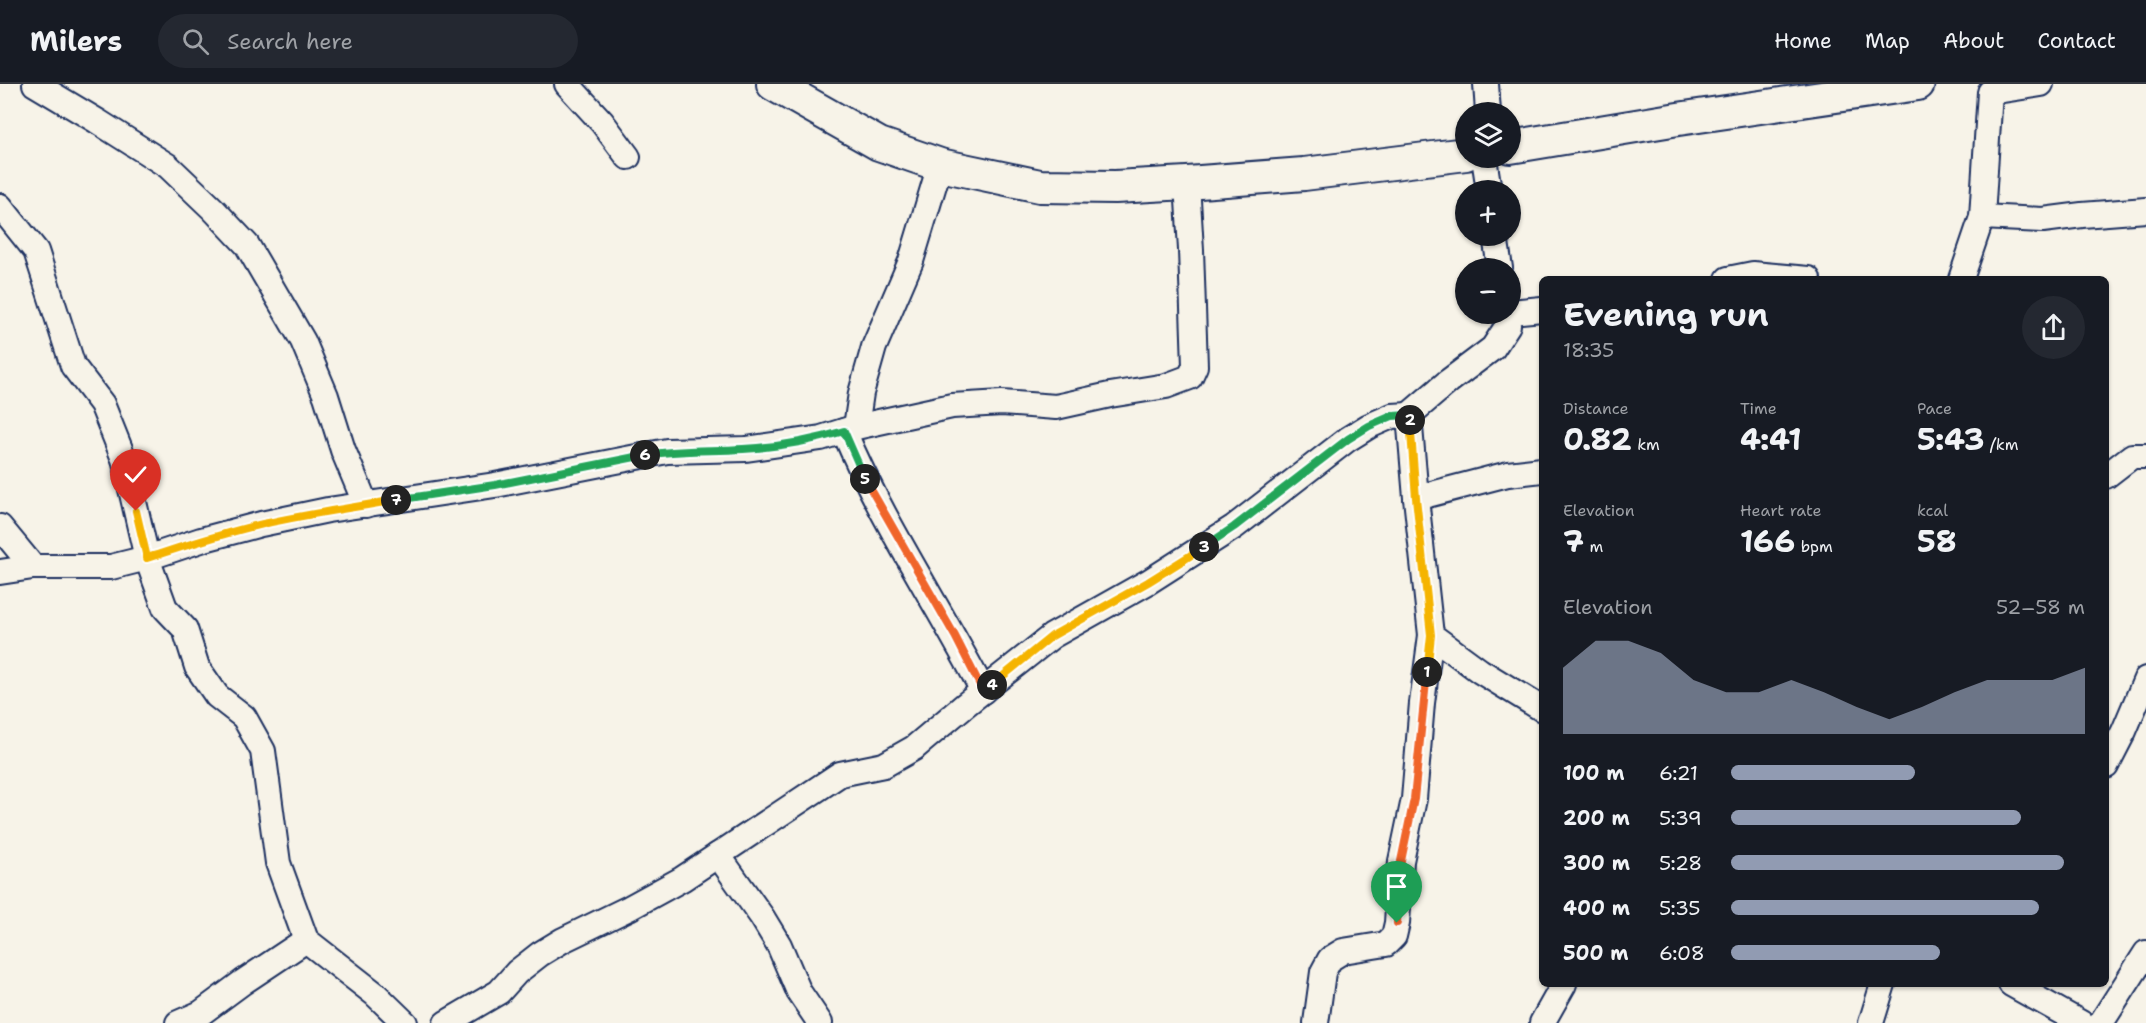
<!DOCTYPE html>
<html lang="en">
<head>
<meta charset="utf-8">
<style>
	:root { --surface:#171b24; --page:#242831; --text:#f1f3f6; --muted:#9ea1a6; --line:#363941; --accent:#919bb2 }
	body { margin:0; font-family:"Shantell Sans",sans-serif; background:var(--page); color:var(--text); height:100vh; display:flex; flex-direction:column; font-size:22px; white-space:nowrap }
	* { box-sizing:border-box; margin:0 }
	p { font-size:20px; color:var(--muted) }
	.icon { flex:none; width:33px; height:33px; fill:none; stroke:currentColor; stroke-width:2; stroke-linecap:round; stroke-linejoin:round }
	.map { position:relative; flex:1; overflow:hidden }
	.panel { position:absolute; left:1539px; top:192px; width:570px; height:711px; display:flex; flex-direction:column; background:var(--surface); border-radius:9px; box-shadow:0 2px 4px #0004 }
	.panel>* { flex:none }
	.controls { position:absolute; left:1455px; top:18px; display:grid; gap:12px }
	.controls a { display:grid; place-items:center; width:66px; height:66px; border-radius:50%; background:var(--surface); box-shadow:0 2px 4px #0004; font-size:30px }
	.pin { position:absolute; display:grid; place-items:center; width:51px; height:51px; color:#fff; margin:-62px -26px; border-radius:50% 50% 50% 0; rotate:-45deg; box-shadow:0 0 6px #0007 }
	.pin .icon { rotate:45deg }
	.km { position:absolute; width:30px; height:30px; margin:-15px; border-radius:50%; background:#222; color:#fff; font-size:16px; line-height:30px; text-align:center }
	.round { display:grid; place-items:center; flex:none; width:63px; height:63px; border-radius:32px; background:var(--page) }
	.overview { display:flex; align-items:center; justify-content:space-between; height:102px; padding:0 24px }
	h1 { font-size:33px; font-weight:700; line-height:45px }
	.metrics { display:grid; grid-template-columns:repeat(3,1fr); gap:9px; height:102px; padding:6px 24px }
	.metrics div { display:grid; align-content:center }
	.metrics b { font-size:30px; font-weight:700 }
	.metrics small { font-size:16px; font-weight:400 }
	.metrics p { font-size:16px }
	.chart { height:168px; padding:12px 24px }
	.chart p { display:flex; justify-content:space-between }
	.chart svg { width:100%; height:108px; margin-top:6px; fill:var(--accent); opacity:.7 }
	ul { padding:0 24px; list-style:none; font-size:20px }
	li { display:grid; grid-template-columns:96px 72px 1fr; align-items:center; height:45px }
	li i { height:15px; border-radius:8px; background:var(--accent) }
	header { display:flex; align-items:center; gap:36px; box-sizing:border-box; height:84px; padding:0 30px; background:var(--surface); border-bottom:2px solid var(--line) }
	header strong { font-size:28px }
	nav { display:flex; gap:33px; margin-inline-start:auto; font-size:21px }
	.search { width:420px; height:54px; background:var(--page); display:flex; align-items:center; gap:15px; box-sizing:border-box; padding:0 21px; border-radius:33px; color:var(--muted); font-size:22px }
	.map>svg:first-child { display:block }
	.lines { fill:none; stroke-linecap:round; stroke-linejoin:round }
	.minor-casing { stroke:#1b2f5e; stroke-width:28 }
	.major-casing { stroke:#1b2f5e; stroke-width:36 }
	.minor { stroke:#f7f3e8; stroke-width:24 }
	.major { stroke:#f7f3e8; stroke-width:32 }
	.split-1-casing { stroke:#fff; stroke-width:12 }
	.split-2-casing { stroke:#fff; stroke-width:12 }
	.split-3-casing { stroke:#fff; stroke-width:12 }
	.split-4-casing { stroke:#fff; stroke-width:12 }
	.split-5-casing { stroke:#fff; stroke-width:12 }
	.split-6-casing { stroke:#fff; stroke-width:12 }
	.split-7-casing { stroke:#fff; stroke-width:12 }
	.split-8-casing { stroke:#fff; stroke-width:12 }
	.split-1 { stroke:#f0652b; stroke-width:8 }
	.split-2 { stroke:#f5b400; stroke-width:8 }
	.split-3 { stroke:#22a559; stroke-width:8 }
	.split-4 { stroke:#f5b400; stroke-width:8 }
	.split-5 { stroke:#f0652b; stroke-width:8 }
	.split-6 { stroke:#22a559; stroke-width:8 }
	.split-7 { stroke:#22a559; stroke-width:8 }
	.split-8 { stroke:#f5b400; stroke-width:8 }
</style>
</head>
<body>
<header>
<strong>Milers</strong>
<div class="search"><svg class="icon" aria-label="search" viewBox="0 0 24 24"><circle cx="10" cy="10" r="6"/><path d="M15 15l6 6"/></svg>Search here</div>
<nav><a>Home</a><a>Map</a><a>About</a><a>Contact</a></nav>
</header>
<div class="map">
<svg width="2146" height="939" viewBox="0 0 2146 939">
	<rect width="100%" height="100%" fill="#f7f3e8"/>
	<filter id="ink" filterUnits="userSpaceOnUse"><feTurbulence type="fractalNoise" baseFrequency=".0167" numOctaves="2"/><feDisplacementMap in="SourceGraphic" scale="12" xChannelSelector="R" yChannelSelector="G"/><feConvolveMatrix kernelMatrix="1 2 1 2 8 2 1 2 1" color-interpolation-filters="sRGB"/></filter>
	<g filter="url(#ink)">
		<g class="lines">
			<g class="minor-casing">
				<g id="minor">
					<path d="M35,0L97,37L168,82L213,125L247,161L303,257L326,312L343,366L366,421"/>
					<path d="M567,0L602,38L628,73"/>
					<path d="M1486,0L1488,28"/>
					<path d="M1484,74L1489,106"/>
					<path d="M0,122L36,167L73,282L102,320L124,375L147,474L165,524L185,545L197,583L217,612L244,633L263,667L278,779L306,856L375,910L405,939"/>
					<path d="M1982,133L2043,136L2082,131L2146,126"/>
					<path d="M1495,152L1500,184"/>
					<path d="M1728,195L1753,190L1808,195"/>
					<path d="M1961,195L1982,133L1990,8L2041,0"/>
					<path d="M1510,228L1542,225"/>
					<path d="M1506,230L1508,241L1493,264L1449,297L1409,331L1416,414L1431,551L1480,587L1542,625"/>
					<path d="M856,343L861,309L874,263L911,177L940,81"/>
					<path d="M844,347C882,438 938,520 983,607"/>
					<path d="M2106,392L2132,372H2146"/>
					<path d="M1416,414L1508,390L1542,386"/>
					<path d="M0,443L33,483"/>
					<path d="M0,488L33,483H111L147,474L201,456L261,440L328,426L495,401L667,367L746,365L821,354L856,343L952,322L1002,319L1056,323L1110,311L1166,302L1190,293L1195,282L1191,166L1187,99"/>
					<path d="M2106,682L2124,647L2146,595"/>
					<path d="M718,771L762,833L779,861L799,908L820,939"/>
					<path d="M2011,900L2081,939"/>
					<path d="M178,939L201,929L243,898L306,856"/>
					<path d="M446,939L499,908L517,888L540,870L563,856L629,824L682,795L840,690L884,681L914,664L965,621L1052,552L1148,498L1234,443L1348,355L1369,342L1392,332L1409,331"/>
					<path d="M1316,939L1323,888L1330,875L1343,867L1386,860L1394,852L1397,839L1401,777L1414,715L1422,619L1431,551"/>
					<path d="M1542,939L1564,900"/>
					<path d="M1871,939L1883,900"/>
					<path d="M2101,939L2146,869"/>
				</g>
			</g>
			<g class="major-casing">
				<g id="major">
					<path d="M773,0L879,60L940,81L1040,102L1115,103L1187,99L1304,90L1466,70"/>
					<path d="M1510,63L1678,35L1918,0"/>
				</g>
			</g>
			<use href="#minor" class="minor"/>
			<use href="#major" class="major"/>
		</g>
	</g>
	<g class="lines" filter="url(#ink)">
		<g class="split-1-casing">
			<path id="split-1" d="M1397,839L1401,777L1414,715L1427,588"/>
		</g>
		<g class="split-2-casing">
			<path id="split-2" d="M1410,336L1416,414L1431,551L1427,588"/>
		</g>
		<g class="split-3-casing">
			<path id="split-3" d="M1204,463L1234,443L1348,355L1369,342L1392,332L1409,331L1410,336"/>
		</g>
		<g class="split-4-casing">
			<path id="split-4" d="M992,601L1052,552L1148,498L1204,463"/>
		</g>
		<g class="split-5-casing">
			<path id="split-5" d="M865,395L955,552L983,607L992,601"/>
		</g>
		<g class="split-6-casing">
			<path id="split-6" d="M645,371C677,366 710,367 743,365C776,363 812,357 844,347L865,395"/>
		</g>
		<g class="split-7-casing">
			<path id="split-7" d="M396,416L495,401L645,371"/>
		</g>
		<g class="split-8-casing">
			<path id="split-8" d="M136,427L147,474C185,462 224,449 263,440C307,430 351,424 396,416"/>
		</g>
		<use href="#split-1" class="split-1"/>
		<use href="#split-2" class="split-2"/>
		<use href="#split-3" class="split-3"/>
		<use href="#split-4" class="split-4"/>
		<use href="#split-5" class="split-5"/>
		<use href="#split-6" class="split-6"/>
		<use href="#split-7" class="split-7"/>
		<use href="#split-8" class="split-8"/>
	</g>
</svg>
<div class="controls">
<a><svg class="icon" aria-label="layers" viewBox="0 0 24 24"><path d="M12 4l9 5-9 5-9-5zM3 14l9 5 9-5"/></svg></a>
<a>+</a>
<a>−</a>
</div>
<div class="pin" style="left:1397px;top:839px;background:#1e9e55"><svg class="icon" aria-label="arrive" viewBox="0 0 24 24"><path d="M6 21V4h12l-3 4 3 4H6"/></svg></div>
<div class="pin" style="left:136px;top:427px;background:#d93025"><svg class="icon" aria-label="check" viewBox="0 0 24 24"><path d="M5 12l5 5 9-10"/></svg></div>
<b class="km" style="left:1427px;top:588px">1</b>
<b class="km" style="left:1410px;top:336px">2</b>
<b class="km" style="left:1204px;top:463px">3</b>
<b class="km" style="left:992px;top:601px">4</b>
<b class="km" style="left:865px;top:395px">5</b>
<b class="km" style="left:645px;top:371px">6</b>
<b class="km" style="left:396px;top:416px">7</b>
<section class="panel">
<div class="overview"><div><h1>Evening run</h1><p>18:35</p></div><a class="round"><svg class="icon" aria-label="share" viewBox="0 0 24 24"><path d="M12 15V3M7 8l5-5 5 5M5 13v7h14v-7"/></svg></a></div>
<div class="metrics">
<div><p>Distance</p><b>0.82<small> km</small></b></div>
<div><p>Time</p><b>4:41</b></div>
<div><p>Pace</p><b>5:43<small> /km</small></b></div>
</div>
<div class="metrics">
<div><p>Elevation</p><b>7<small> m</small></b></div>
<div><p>Heart rate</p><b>166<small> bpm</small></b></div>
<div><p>kcal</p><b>58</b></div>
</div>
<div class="chart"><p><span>Elevation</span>52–58 m</p>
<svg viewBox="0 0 160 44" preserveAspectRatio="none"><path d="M0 44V17L10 6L20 6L30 11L40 22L50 27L60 27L70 22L80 27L90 33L100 38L110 33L120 27L130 22L140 22L150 22L160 17V44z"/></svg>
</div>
<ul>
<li><b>100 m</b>6:21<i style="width:52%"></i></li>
<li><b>200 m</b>5:39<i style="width:82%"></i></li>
<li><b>300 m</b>5:28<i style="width:94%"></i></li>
<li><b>400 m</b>5:35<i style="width:87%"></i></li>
<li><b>500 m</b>6:08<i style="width:59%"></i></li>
</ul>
</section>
</div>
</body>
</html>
